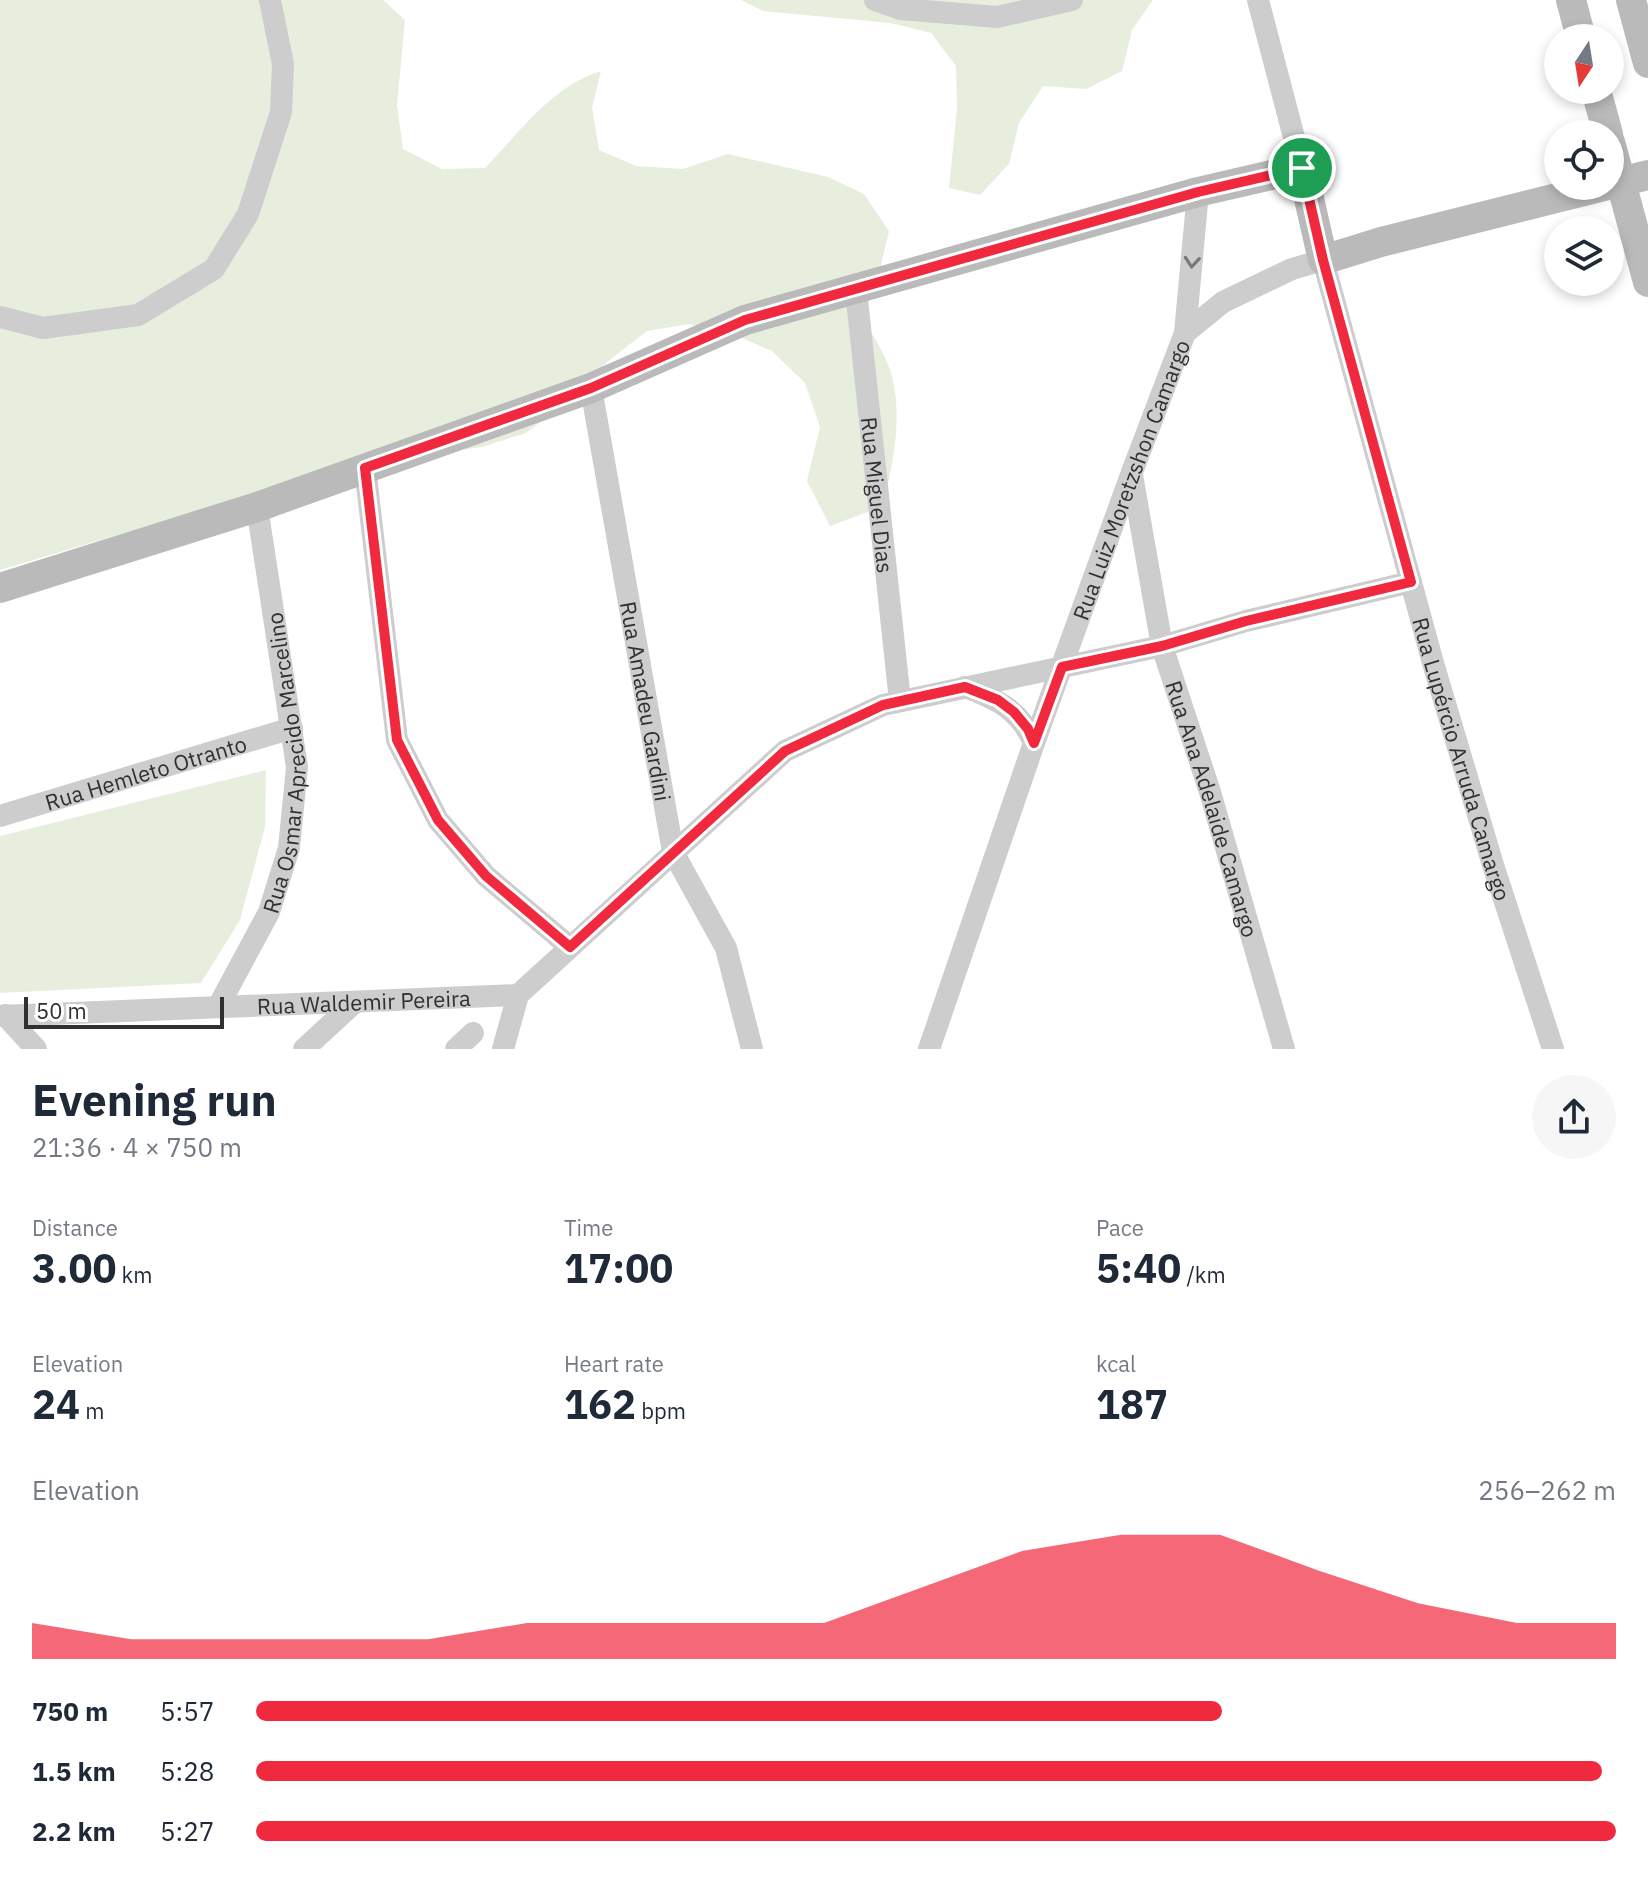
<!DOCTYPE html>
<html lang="en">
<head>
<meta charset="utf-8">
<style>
	:root { --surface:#fff; --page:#f6f6f7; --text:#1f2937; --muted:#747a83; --accent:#f1293e }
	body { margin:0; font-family:"IBM Plex Sans",sans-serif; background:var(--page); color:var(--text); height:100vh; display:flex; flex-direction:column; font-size:30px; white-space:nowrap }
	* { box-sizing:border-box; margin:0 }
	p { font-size:26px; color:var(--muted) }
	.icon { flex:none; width:44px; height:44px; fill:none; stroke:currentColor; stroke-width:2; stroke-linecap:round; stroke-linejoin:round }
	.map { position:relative; height:1049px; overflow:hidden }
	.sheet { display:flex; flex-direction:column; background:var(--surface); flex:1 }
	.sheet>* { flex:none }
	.needle { width:52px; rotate:192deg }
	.buttons { position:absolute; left:1544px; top:24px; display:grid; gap:16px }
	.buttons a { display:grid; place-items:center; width:80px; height:80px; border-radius:50%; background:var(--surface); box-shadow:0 4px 12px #0003; font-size:40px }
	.scale { position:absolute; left:24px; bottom:20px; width:200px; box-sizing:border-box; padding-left:8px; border:4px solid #303030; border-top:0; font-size:22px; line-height:28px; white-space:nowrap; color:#303030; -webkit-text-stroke:6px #fff; paint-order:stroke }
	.pin { position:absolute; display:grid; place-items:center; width:68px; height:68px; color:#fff; margin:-34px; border:4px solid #fff; border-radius:50%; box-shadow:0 2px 8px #0007 }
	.round { display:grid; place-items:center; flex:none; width:84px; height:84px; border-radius:42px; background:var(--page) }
	.overview { display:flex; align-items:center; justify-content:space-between; height:136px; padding:0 32px }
	h1 { font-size:44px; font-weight:800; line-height:60px }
	.figures { display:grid; grid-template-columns:repeat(3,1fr); gap:12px; height:136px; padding:8px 32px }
	.figures div { display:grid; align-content:center }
	.figures b { font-size:40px; font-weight:800 }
	.figures small { font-size:22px; font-weight:400 }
	.figures p { font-size:22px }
	.chart { height:224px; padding:16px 32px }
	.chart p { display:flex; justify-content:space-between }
	.chart svg { width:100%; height:144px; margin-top:8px; fill:var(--accent); opacity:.7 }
	ul { padding:0 32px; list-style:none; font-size:26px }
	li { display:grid; grid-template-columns:128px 96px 1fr; align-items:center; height:60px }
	li i { height:20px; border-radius:10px; background:var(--accent) }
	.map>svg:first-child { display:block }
	.green { fill:#e7eede }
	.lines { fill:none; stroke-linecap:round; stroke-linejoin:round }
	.street { stroke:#cdcdcd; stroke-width:22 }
	.secondary { stroke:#bababa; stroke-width:30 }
	.oneway { stroke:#777 }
	.route-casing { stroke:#fff; stroke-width:16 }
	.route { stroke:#f1293e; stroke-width:10 }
	.labels { text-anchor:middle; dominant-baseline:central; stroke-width:8; stroke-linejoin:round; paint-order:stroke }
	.street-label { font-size:22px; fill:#303030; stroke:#fff }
</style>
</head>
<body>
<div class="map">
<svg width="1648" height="1049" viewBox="0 0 1648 1049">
	<rect width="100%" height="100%" fill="#fff"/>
	<g class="green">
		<path d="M0,0H383L405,20L397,105L403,149L442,169L485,168C519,133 553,85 601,71L592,107L599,150L636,166L683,169L728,154L828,177L864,194L889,231L878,278L861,314C870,332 884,351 890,370C904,415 893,462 883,506L830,526L807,481L820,427L805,383L772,351L735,335L689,324L647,331L607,362L575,395L526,433L482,447L348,466L0,570Z"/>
		<path d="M741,0H1153L1132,30L1122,71L1086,89L1043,86L1019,123L1009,164L980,195L949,188L957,109L956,66L931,33L890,23L763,11Z"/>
		<path d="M266,770L265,827L240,920L201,983L0,993V836Z"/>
	</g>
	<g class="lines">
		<g class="street">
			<path d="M875,0L901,9L997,17L1072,0"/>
			<path d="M1258,0L1302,168"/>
			<path id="s1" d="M856,290L900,701"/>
			<path d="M0,317L43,328L138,315L214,269L248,214L281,112L283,64L270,0"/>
			<path d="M1185,333L1198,192"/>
			<path id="s2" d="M591,388L673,852L726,948L752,1049"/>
			<path d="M365,468L397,740L438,820L486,876L570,947"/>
			<path id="s3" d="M1132,475L1162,646L1210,792L1284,1049"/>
			<path d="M965,687C997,699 1020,710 1034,743"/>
			<path id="s4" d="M0,816L292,728"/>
			<path id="s5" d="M218,1007L269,912L289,848L297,767L257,507"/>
			<path d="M5,1015L36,1049"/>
			<path id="s6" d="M0,1016L518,995L785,751L883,705L1162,646L1246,621L1411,582"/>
			<path d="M304,1049L355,1002"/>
			<path d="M456,1049L473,1033"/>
			<path d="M503,1049L518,995"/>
			<path id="s7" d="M929,1049L1034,743L1132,472L1185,333L1223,302L1292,269L1323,260L1433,663L1493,865L1553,1049"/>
		</g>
		<g class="secondary">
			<path d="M1571,0L1581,38"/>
			<path d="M1631,0L1648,63"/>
			<path d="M1596,90L1608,134"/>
			<path d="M1610,142L1648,282"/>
			<path d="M0,588L257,507L591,388L745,320L1198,192L1302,168L1323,260L1381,242L1648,175"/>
		</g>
	</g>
	<defs><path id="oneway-chevron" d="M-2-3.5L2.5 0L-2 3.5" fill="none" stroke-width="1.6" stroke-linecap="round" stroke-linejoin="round" transform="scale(2)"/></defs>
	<use class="oneway" href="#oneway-chevron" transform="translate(1192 262) rotate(95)"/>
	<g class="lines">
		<g class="route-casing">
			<path id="route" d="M1302,168L1323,260L1411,582L1246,621L1162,646L1062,667L1034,743L1028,729L1014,712L998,700L965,687L883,705L785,751L570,947L486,876L438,820L397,740L365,468L591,388L745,320L1198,192Z"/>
		</g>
		<use href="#route" class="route"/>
	</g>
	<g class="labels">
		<g class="street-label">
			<text stroke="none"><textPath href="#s7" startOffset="604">Rua Luiz Moretzshon Camargo</textPath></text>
			<text stroke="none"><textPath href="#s1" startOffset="206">Rua Miguel Dias</textPath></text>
			<text stroke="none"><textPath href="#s2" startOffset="318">Rua Amadeu Gardini</textPath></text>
			<text stroke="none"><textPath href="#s7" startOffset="1436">Rua Lupércio Arruda Camargo</textPath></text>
			<text stroke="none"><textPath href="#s5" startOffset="260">Rua Osmar Aprecido Marcelino</textPath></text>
			<text stroke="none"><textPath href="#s4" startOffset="152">Rua Hemleto Otranto</textPath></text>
			<text stroke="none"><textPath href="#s3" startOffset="344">Rua Ana Adelaide Camargo</textPath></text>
			<text stroke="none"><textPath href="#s6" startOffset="364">Rua Waldemir Pereira</textPath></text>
		</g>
	</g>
</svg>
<div class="buttons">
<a><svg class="needle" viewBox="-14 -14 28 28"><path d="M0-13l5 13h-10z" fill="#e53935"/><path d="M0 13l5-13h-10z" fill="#747a83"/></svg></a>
<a><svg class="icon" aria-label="locate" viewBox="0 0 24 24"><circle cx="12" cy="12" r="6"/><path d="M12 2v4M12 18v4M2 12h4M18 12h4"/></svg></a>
<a><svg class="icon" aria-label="layers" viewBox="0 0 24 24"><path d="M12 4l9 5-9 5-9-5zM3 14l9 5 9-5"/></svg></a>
</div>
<div class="scale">50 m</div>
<div class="pin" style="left:1302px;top:168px;background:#1e9e55"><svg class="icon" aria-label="arrive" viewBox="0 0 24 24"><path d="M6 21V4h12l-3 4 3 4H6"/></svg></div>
</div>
<section class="sheet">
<div class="overview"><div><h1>Evening run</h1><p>21:36 · 4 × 750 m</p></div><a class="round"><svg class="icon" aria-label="share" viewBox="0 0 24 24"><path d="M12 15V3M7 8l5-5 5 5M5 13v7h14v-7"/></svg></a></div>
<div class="figures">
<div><p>Distance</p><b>3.00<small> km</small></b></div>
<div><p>Time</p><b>17:00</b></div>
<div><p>Pace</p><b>5:40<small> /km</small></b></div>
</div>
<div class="figures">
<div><p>Elevation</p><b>24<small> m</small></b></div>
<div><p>Heart rate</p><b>162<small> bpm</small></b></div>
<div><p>kcal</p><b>187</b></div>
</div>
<div class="chart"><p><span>Elevation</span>256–262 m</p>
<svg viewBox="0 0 160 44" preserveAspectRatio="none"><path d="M0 44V33L10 38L20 38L30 38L40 38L50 33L60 33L70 33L80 33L90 22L100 11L110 6L120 6L130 17L140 27L150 33L160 33V44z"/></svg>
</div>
<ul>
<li><b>750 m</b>5:57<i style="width:71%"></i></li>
<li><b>1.5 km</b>5:28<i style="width:99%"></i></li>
<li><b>2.2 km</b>5:27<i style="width:100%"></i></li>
</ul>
</section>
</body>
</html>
